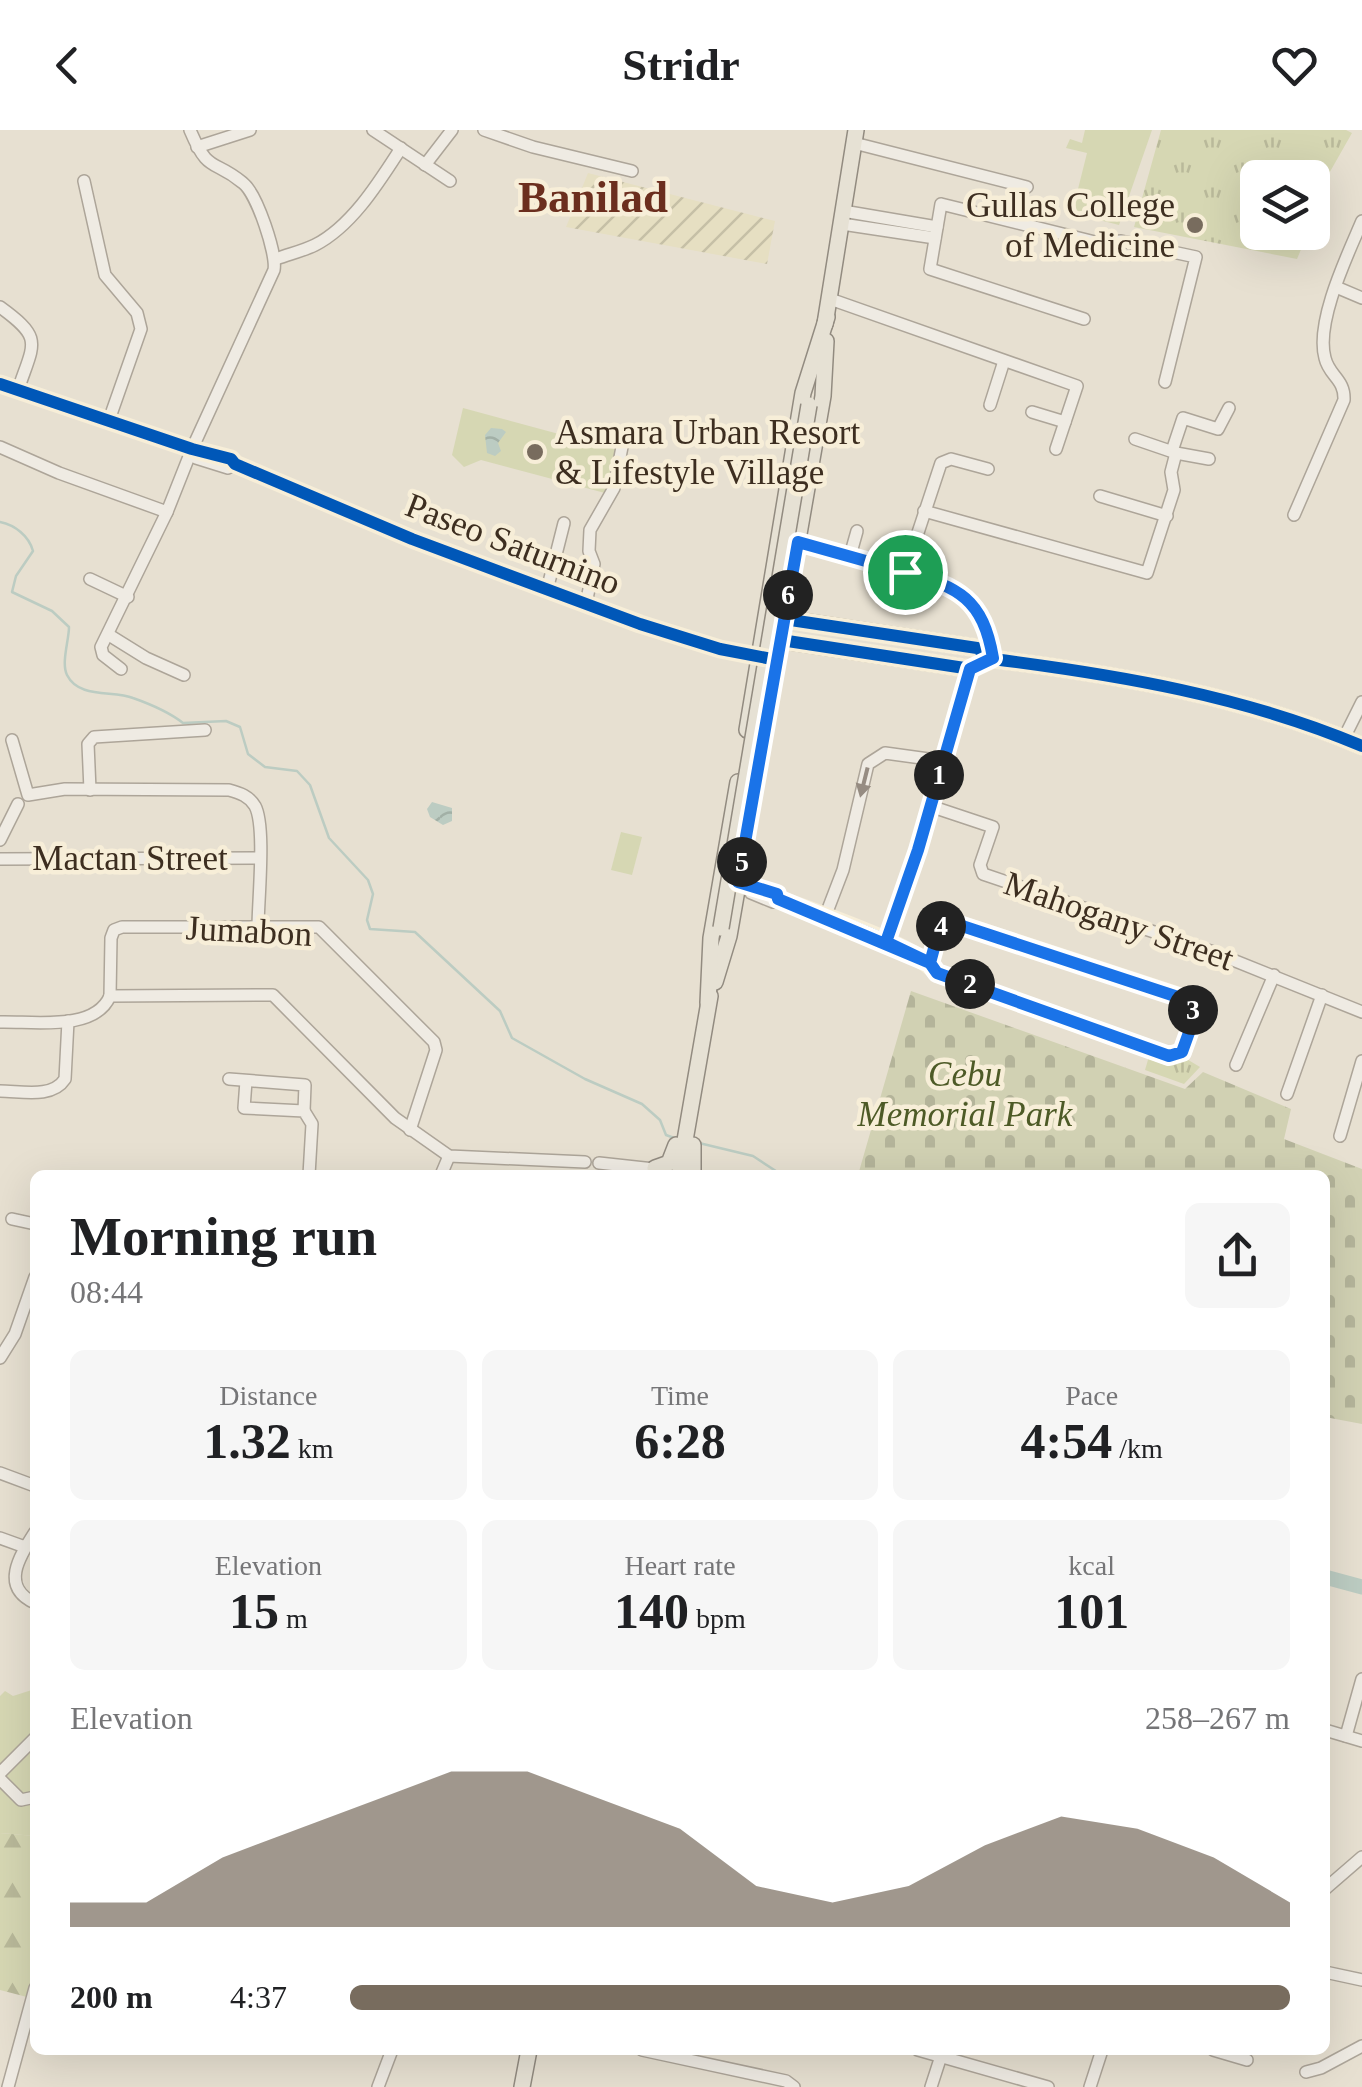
<!DOCTYPE html>
<html lang="en">
<head>
<meta charset="utf-8">
<style>
	:root { --surface:#fff; --page:#f6f6f6; --text:#202124; --muted:#757577; --accent:#786c5e }
	body { margin:0; font-family:"Times New Roman",serif; background:var(--page); color:var(--text); height:100vh; display:flex; flex-direction:column; font-size:38px; white-space:nowrap }
	* { box-sizing:border-box; margin:0 }
	p { font-size:32px; color:var(--muted) }
	.icon { flex:none; width:55px; height:55px; fill:none; stroke:currentColor; stroke-width:2; stroke-linecap:round; stroke-linejoin:round }
	.map { position:relative; flex:1; overflow:hidden }
	.side { position:absolute; left:30px; top:1040px; width:1300px; height:885px; display:flex; flex-direction:column; background:var(--surface); border-radius:15px; box-shadow:0 10px 40px #0002 }
	.side>* { flex:none }
	.tools { position:absolute; left:1240px; top:30px; display:grid; gap:20px }
	.tools a { display:grid; place-items:center; width:90px; height:90px; border-radius:15px; background:var(--surface); box-shadow:0 10px 40px #0002; font-size:50px }
	.pin { position:absolute; display:grid; place-items:center; width:85px; height:85px; color:#fff; margin:-42px; border:5px solid #fff; border-radius:50%; box-shadow:0 2px 10px #0007 }
	.km { position:absolute; width:50px; height:50px; margin:-25px; border-radius:50%; background:#222; color:#fff; font-size:28px; line-height:50px; text-align:center }
	.round { display:grid; place-items:center; flex:none; width:105px; height:105px; border-radius:15px; background:var(--page) }
	.summary { display:flex; align-items:center; justify-content:space-between; height:170px; padding:0 40px }
	h1 { font-size:55px; font-weight:700; line-height:75px }
	.metrics { display:grid; grid-template-columns:repeat(3,1fr); gap:15px; height:170px; padding:10px 40px }
	.metrics div { display:grid; align-content:center; border-radius:15px; background:var(--page); text-align:center }
	.metrics b { font-size:50px; font-weight:700 }
	.metrics small { font-size:28px; font-weight:400 }
	.metrics p { font-size:28px }
	.chart { height:280px; padding:20px 40px }
	.chart p { display:flex; justify-content:space-between }
	.chart svg { width:100%; height:180px; margin-top:10px; fill:var(--accent); opacity:.7 }
	ul { padding:0 40px; list-style:none; font-size:32px }
	li { display:grid; grid-template-columns:160px 120px 1fr; align-items:center; height:75px }
	li i { height:25px; border-radius:12px; background:var(--accent) }
	header { display:flex; justify-content:space-between; align-items:center; height:130px; padding:0 40px; background:var(--surface); font-size:45px; font-weight:700 }
	.map>svg:first-child { display:block }
	.farmland { fill:url(#farmland-furrows) }
	.grass { fill:#d6d7b3 }
	.forest { fill:url(#forest-firs) }
	.cemetery { fill:url(#cemetery-stones) }
	.park { fill:url(#park-tufts) }
	.water { fill:url(#water-waves) }
	.lines { fill:none; stroke-linecap:round; stroke-linejoin:round }
	.stream { stroke:#bcccc2; stroke-width:2.5 }
	.river { stroke:#bcccc2; stroke-width:15 }
	.minor-casing { stroke:#ada599; stroke-width:14 }
	.major-casing { stroke:#928b80; stroke-width:18 }
	.minor { stroke:#efebe3; stroke-width:11 }
	.major { stroke:#e6e1d4; stroke-width:15 }
	.major-bridge-casing { stroke:#928b80; stroke-width:18; stroke-linecap:butt }
	.major-bridge { stroke:#e6e1d4; stroke-width:15 }
	.cycleway-casing { stroke:#f7eed8; stroke-width:19 }
	.cycleway { stroke:#0057b8; stroke-width:12 }
	.oneway { fill:#968c82 }
	.route-casing { stroke:#fff; stroke-width:20 }
	.route { stroke:#1a73e8; stroke-width:12 }
	.poi-dot { fill:#786c5e; stroke:#f7eed8; stroke-width:4 }
	.labels { text-anchor:middle; dominant-baseline:central; stroke-width:9; stroke-linejoin:round; paint-order:stroke }
	.poi-label { font-size:35px; fill:#3d2e20; stroke:#f7eed8; text-anchor:end }
	.street-label { font-size:35px; fill:#3d2e20; stroke:#f7eed8 }
	.park-label { font-size:35px; font-style:italic; fill:#4d5a26; stroke:#f7eed8 }
	.district-label { font-size:45px; font-weight:bold; fill:#6b2e1e; stroke:#f7eed8 }
</style>
</head>
<body>
<header><svg class="icon" aria-label="back" viewBox="0 0 24 24"><path d="M15 5l-7 7 7 7"/></svg>Stridr<svg class="icon" aria-label="heart" viewBox="0 0 24 24"><path d="M12 20l-8-8c-3-5 5-10 8-4 3-6 11-1 8 4z"/></svg></header>
<div class="map">
<svg width="1362" height="1957" viewBox="0 0 1362 1957">
	<defs>
		<pattern id="farmland-furrows" width="10" height="10" patternUnits="userSpaceOnUse" patternTransform="scale(2.5)"><rect width="10" height="10" fill="#e6dfc2"/><path d="M-1 1l2-2M0 10L10 0M9 11l2-2" fill="none" stroke="#c6c0a6"/></pattern>
		<pattern id="forest-firs" width="22" height="20" patternUnits="userSpaceOnUse" patternTransform="scale(2.5)"><rect width="22" height="20" fill="#d6d7b3"/><path d="M5 1l3.5 6h-7zM16 11l3.5 6h-7z" fill="#b9b99a"/></pattern>
		<pattern id="cemetery-stones" width="16" height="16" patternUnits="userSpaceOnUse" patternTransform="scale(2.5)"><rect width="16" height="16" fill="#d1d1b3"/><path d="M2 7V4a2 2 0 0 1 4 0v3zM10 15v-3a2 2 0 0 1 4 0v3z" fill="#b4b49a"/></pattern>
		<pattern id="park-tufts" width="24" height="20" patternUnits="userSpaceOnUse" patternTransform="scale(2.5)"><rect width="24" height="20" fill="#d6d7b3"/><path d="M3 7l-1-3M5 7V3M7 7l1-3M15 17l-1-3M17 17v-4M19 17l1-3" fill="none" stroke="#b9b99a"/></pattern>
		<pattern id="water-waves" width="16" height="10" patternUnits="userSpaceOnUse" patternTransform="scale(2.5)"><rect width="16" height="10" fill="#bcccc2"/><path d="M0 5q4-4 8 0t8 0" fill="none" stroke="#a2b0a6"/></pattern>
	</defs>
	<rect width="100%" height="100%" fill="#e7e0d1"/>
	<path class="farmland" d="M588,43L775,91L767,134L566,97Z"/>
	<g class="grass">
		<path d="M1085,0H1152L1119,95L1072,83L1087,23L1066,18L1070,9L1082,13Z"/>
		<path d="M463,278L618,320L605,363L481,330L464,337L452,325Z"/>
		<path d="M621,702L642,707L632,745L611,740Z"/>
		<path d="M35,1559V1706L0,1703V1566L5,1561L13,1566Z"/>
	</g>
	<path class="forest" d="M0,1703L35,1706V1843L27,1867L0,1860Z"/>
	<path class="cemetery" d="M911,861L1185,959L1203,942L1291,979L1284,1009L1362,1039V1294L1325,1287V1045H858Z"/>
	<g class="park">
		<path d="M1161,0H1346L1352,3L1327,47L1313,92L1312,48H1258V102L1308,103L1297,129L1134,97Z"/>
		<path d="M1150,923L1180,925L1200,937L1184,954L1145,940Z"/>
	</g>
	<g class="water">
		<path d="M491,298L502,299L506,302L498,313L501,321L495,326L487,323L485,305Z"/>
		<path d="M432,672L452,678V691L443,695L430,687L427,679Z"/>
	</g>
	<g class="lines">
		<g class="stream">
			<path d="M0,392C15,395 29,406 33,421L16,446L12,462L52,481L69,497C69,510 61,533 67,545C79,569 113,560 133,568C150,574 169,582 183,593L226,591L240,597L248,624L265,637L297,641L310,655L329,708L368,750L373,764L367,790L370,799L415,802L500,881L512,908L585,949L642,974L660,990L666,1005L677,1009"/>
			<path d="M699,1013L753,1026L782,1045"/>
		</g>
		<path class="river" d="M1325,1447L1362,1457"/>
		<g class="minor-casing">
			<g id="minor">
				<path d="M373,0L450,51"/>
				<path d="M484,0L533,17L632,41"/>
				<path d="M854,13L1027,57"/>
				<path d="M197,17L250,0"/>
				<path d="M425,35L452,0"/>
				<path d="M84,51L105,145L137,183L141,199L109,290"/>
				<path d="M843,81L937,97"/>
				<path d="M842,94L935,108"/>
				<path d="M276,129C289,124 303,121 315,115C352,96 379,52 401,18"/>
				<path d="M1336,157L1362,168"/>
				<path d="M830,169L1077,256L1056,319"/>
				<path d="M0,177C44,209 34,212 18,260"/>
				<path d="M1084,189L930,139L941,74L1099,113L1121,111L1196,127L1165,252"/>
				<path d="M0,254L192,319L231,329L235,334L412,409L547,460L653,499L720,519L766,528"/>
				<path d="M990,275L1004,231"/>
				<path d="M1032,282L1065,292"/>
				<path d="M1135,309L1176,323L1209,329"/>
				<path d="M0,317L59,343L167,382"/>
				<path d="M192,319L196,328L228,338L235,334"/>
				<path d="M1172,321L1183,288L1218,299L1229,278"/>
				<path d="M1100,366L1167,386"/>
				<path d="M924,381L1147,443L1174,360L1171,342L1176,323"/>
				<path d="M1294,385L1344,270C1345,249 1329,246 1325,228C1315,192 1348,124 1362,91"/>
				<path d="M794,411C841,424 937,439 970,472C984,485 990,510 993,529"/>
				<path d="M850,426L857,401"/>
				<path d="M905,442L941,333L951,329L988,339"/>
				<path d="M90,449L128,467"/>
				<path d="M547,460L564,393"/>
				<path d="M586,474L594,434L589,421L590,400L614,358L622,317"/>
				<path d="M109,505L146,528L184,545"/>
				<path d="M121,539L103,525L101,517L167,382L192,319L274,140C277,124 257,64 243,53C213,28 209,45 190,0"/>
				<path d="M1344,608L1362,572"/>
				<path d="M12,610L28,665L65,659L229,660C240,663 249,666 255,676C266,696 258,771 258,797"/>
				<path d="M90,660L88,614L94,607L205,600"/>
				<path d="M930,676L993,697L980,735L983,744L1213,822L1362,882"/>
				<path d="M0,710L18,674"/>
				<path d="M0,729L259,728"/>
				<path d="M738,753L777,764L778,769C814,783 917,816 937,843L1169,926L1182,922L1196,883L1181,867L955,793L940,797L930,833"/>
				<path d="M750,757L751,763L773,772L778,769"/>
				<path d="M825,787L843,740L868,634L885,623L943,631"/>
				<path d="M886,812L918,720L971,539"/>
				<path d="M110,866L273,865L395,988L449,1026L585,1032"/>
				<path d="M110,866L111,808L114,800L122,797H319L434,912L436,920L410,1000"/>
				<path d="M0,892C32,891 95,902 110,866"/>
				<path d="M1236,935L1274,845"/>
				<path d="M229,949L305,955L304,981"/>
				<path d="M246,951L244,978L304,981L312,994L309,1045"/>
				<path d="M0,961C21,961 52,969 65,949L68,891"/>
				<path d="M1287,964L1322,865"/>
				<path d="M1340,1006L1362,931"/>
				<path d="M599,1033L663,1040"/>
				<path d="M441,1045L449,1026"/>
				<path d="M12,1089L35,1094"/>
				<path d="M0,1228L15,1204L35,1147"/>
				<path d="M0,1343L35,1356"/>
				<path d="M35,1402C19,1427 0,1457 35,1473"/>
				<path d="M0,1408L25,1417"/>
				<path d="M1325,1600L1362,1611"/>
				<path d="M1346,1606L1362,1549"/>
				<path d="M0,1643L35,1608"/>
				<path d="M0,1649L21,1670L35,1667"/>
				<path d="M1325,1759L1362,1727"/>
				<path d="M1325,1842L1362,1850"/>
				<path d="M642,1920L786,1951L794,1957"/>
				<path d="M918,1920L1048,1957"/>
				<path d="M1213,1920L1247,1930"/>
				<path d="M1306,1942L1321,1938L1362,1916"/>
				<path d="M8,1957L35,1858"/>
				<path d="M378,1957L392,1920"/>
				<path d="M931,1957L942,1923"/>
				<path d="M1090,1957L1102,1920"/>
			</g>
		</g>
		<g class="major-casing">
			<g id="major">
				<path d="M825,194L856,0"/>
				<path d="M774,487L977,518L993,529C1119,545 1244,566 1362,616"/>
				<path d="M772,509L971,539L993,529"/>
				<path d="M747,600L803,263L827,187"/>
				<path d="M715,852L729,806L823,266L826,211"/>
				<path d="M708,873L711,808L738,652"/>
				<path d="M693,1015V1045"/>
				<path d="M655,1038L669,1033L676,1015"/>
				<path d="M679,1045L710,866"/>
				<path d="M522,1957L529,1920"/>
			</g>
		</g>
		<use href="#minor" class="minor"/>
		<use href="#major" class="major"/>
		<g class="major-bridge-casing">
			<path id="major-bridge" d="M721,798L809,275"/>
		</g>
		<use href="#major-bridge" class="major-bridge"/>
		<g class="cycleway-casing">
			<g id="cycleway">
				<path d="M0,254L192,319L231,329L235,334L412,409L640,494L720,519L777,530"/>
				<path d="M784,489L977,518L993,529C1119,545 1244,566 1362,616"/>
				<path d="M781,510L971,539L993,529"/>
				<path d="M738,753L777,764L778,769C814,783 917,816 937,843L1169,926L1182,922L1196,883L1181,867L955,793L940,797L930,833"/>
			</g>
		</g>
		<use href="#cycleway" class="cycleway"/>
	</g>
	<defs><path id="oneway-solid" d="M-6-.8H1V-3.2L6.5 0L1 3.2V.8H-6Z" transform="scale(2.5)"/></defs>
	<use class="oneway" href="#oneway-solid" transform="translate(864 652) rotate(104)"/>
	<g class="lines">
		<g class="route-casing">
			<path id="route" d="M905,442C959,457 983,469 993,528L970,539L918,720L886,812L930,833L937,843L1169,926L1182,922L1196,883L1181,868L950,792L940,796L930,833L778,769L777,764L738,752L798,412L905,442"/>
		</g>
		<use href="#route" class="route"/>
	</g>
	<g class="poi-dot">
		<circle cx="1195" cy="95" r="10"/>
		<circle cx="535" cy="322" r="10"/>
	</g>
	<g class="labels">
		<g class="poi-label">
			<text x="1175" y="75">Gullas College<tspan x="1175" dy="40">of Medicine</tspan></text>
			<text x="555" y="302" text-anchor="start">Asmara Urban Resort<tspan x="555" dy="40">&amp; Lifestyle Village</tspan></text>
		</g>
		<g class="street-label">
			<text transform="translate(513 414) rotate(21)">Paseo Saturnino</text>
			<text x="130" y="728">Mactan Street</text>
			<text transform="translate(1119 791) rotate(19)">Mahogany Street</text>
			<text transform="translate(249 801) rotate(3)">Jumabon</text>
		</g>
		<g class="park-label">
			<text x="965" y="944">Cebu<tspan x="965" dy="40">Memorial Park</tspan></text>
		</g>
		<g class="district-label">
			<text x="593" y="67">Banilad</text>
		</g>
	</g>
</svg>
<div class="tools">
<a><svg class="icon" aria-label="layers" viewBox="0 0 24 24"><path d="M12 4l9 5-9 5-9-5zM3 14l9 5 9-5"/></svg></a>
</div>
<div class="pin" style="left:905px;top:442px;background:#1e9e55"><svg class="icon" aria-label="arrive" viewBox="0 0 24 24"><path d="M6 21V4h12l-3 4 3 4H6"/></svg></div>
<b class="km" style="left:939px;top:645px">1</b>
<b class="km" style="left:970px;top:854px">2</b>
<b class="km" style="left:1193px;top:880px">3</b>
<b class="km" style="left:941px;top:796px">4</b>
<b class="km" style="left:742px;top:732px">5</b>
<b class="km" style="left:788px;top:465px">6</b>
<section class="side">
<div class="summary"><div><h1>Morning run</h1><p>08:44</p></div><a class="round"><svg class="icon" aria-label="share" viewBox="0 0 24 24"><path d="M12 15V3M7 8l5-5 5 5M5 13v7h14v-7"/></svg></a></div>
<div class="metrics">
<div><p>Distance</p><b>1.32<small> km</small></b></div>
<div><p>Time</p><b>6:28</b></div>
<div><p>Pace</p><b>4:54<small> /km</small></b></div>
</div>
<div class="metrics">
<div><p>Elevation</p><b>15<small> m</small></b></div>
<div><p>Heart rate</p><b>140<small> bpm</small></b></div>
<div><p>kcal</p><b>101</b></div>
</div>
<div class="chart"><p><span>Elevation</span>258–267 m</p>
<svg viewBox="0 0 160 44" preserveAspectRatio="none"><path d="M0 44V38L10 38L20 27L30 20L40 13L50 6L60 6L70 13L80 20L90 34L100 38L110 34L120 24L130 17L140 20L150 27L160 38V44z"/></svg>
</div>
<ul>
<li><b>200 m</b>4:37<i style="width:100%"></i></li>
</ul>
</section>
</div>
</body>
</html>
